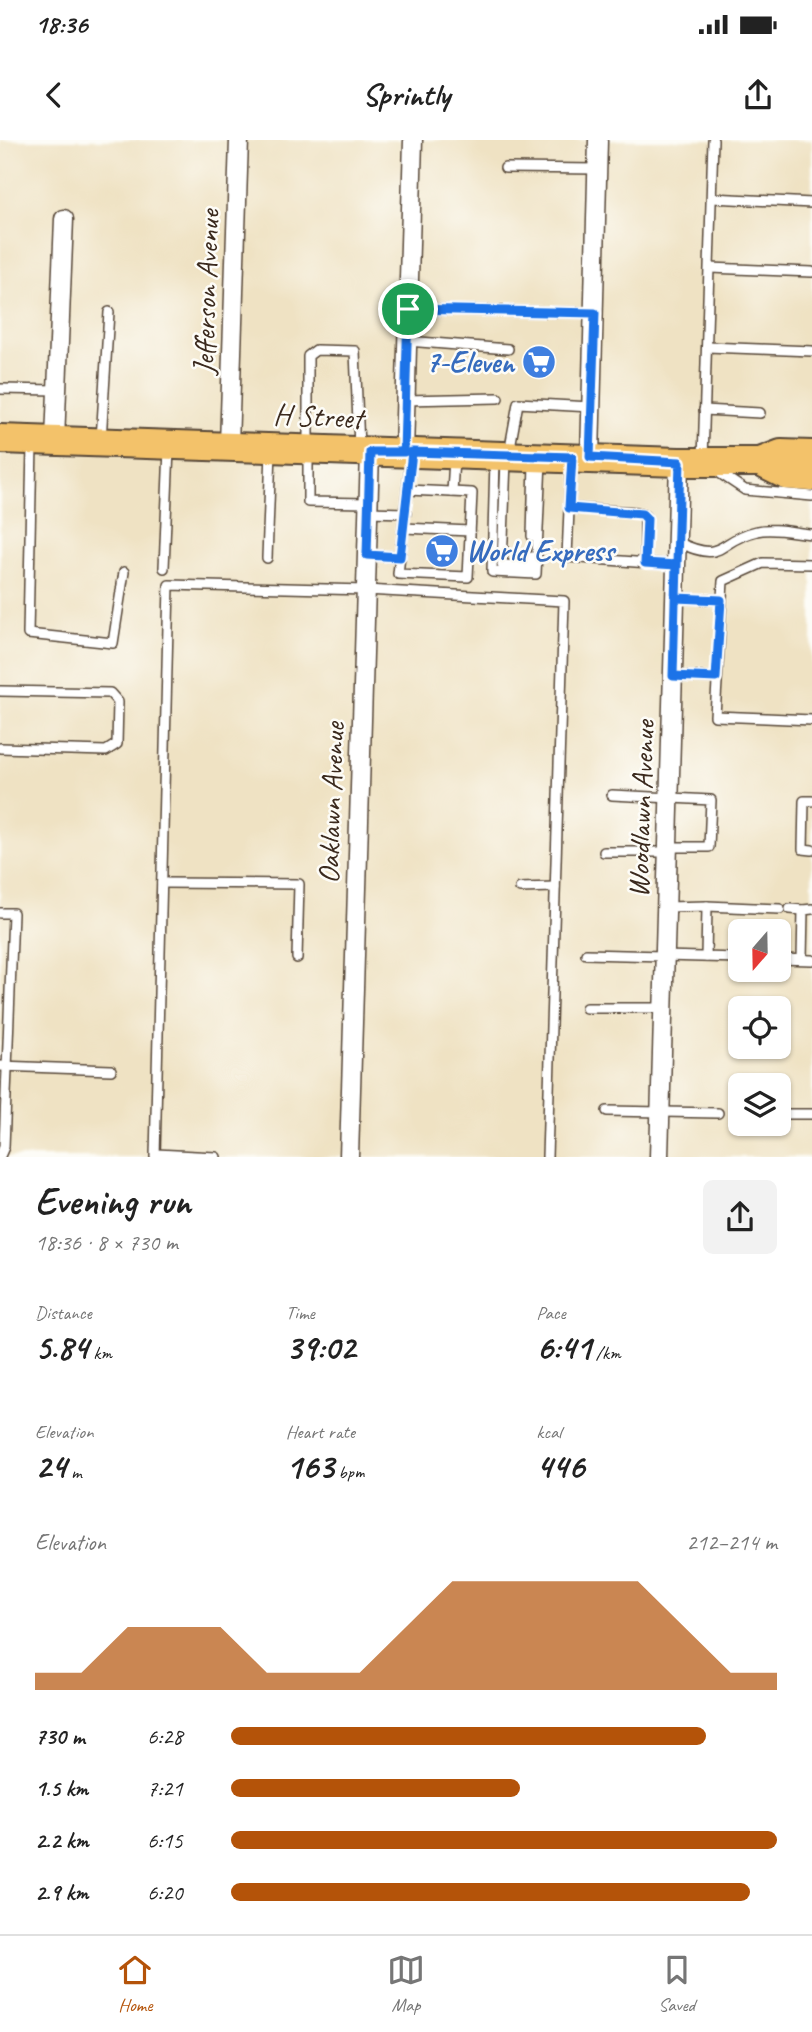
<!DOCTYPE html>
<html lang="en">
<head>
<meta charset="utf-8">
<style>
	:root { --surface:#fff; --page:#f2f2f2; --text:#222; --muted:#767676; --line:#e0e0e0; --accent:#b45309 }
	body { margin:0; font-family:Caveat,sans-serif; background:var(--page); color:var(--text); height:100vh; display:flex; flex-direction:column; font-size:26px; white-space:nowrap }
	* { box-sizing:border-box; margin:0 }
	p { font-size:23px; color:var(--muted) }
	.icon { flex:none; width:38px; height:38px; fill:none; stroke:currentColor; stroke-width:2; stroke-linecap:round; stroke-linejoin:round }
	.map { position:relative; height:1017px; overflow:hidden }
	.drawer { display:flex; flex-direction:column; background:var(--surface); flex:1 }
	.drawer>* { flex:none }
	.needle { width:46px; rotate:200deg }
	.tools { position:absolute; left:728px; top:779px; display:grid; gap:14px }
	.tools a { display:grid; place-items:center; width:63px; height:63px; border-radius:10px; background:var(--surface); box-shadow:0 2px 5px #0004; font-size:35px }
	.pin { position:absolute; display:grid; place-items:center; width:60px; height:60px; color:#fff; margin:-30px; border:4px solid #fff; border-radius:50%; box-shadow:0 2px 7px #0007 }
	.round { display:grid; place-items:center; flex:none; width:74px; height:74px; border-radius:10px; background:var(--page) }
	.headline { display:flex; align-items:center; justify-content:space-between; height:119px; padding:0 35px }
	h1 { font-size:38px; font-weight:800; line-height:52px }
	.stats { display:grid; grid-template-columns:repeat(3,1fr); gap:10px; height:119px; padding:7px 35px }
	.stats div { display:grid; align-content:center }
	.stats b { font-size:35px; font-weight:800 }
	.stats small { font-size:19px; font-weight:400 }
	.stats p { font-size:19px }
	.chart { height:196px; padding:14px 35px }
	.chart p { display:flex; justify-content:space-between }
	.chart svg { width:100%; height:126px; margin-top:7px; fill:var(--accent); opacity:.7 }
	ul { padding:0 35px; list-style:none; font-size:23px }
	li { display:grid; grid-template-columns:112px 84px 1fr; align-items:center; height:52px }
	li i { height:18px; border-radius:9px; background:var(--accent) }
	.status { display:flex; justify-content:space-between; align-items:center; height:49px; padding:0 35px; background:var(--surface); direction:ltr }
	.status svg { height:19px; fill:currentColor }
	header { display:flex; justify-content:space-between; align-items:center; height:91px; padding:0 35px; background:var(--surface); font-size:32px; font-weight:800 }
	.tabs { display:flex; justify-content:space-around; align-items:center; height:98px; border-top:2px solid var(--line); background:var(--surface); font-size:19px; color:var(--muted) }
	.tabs a { display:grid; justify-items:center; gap:4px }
	.tabs .current { color:var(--accent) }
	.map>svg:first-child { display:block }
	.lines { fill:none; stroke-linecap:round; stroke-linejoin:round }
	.lane-casing { stroke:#564637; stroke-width:12 }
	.street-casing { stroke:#564637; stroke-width:21 }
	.primary-casing { stroke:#564637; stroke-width:32 }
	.lane { stroke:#fff; stroke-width:9 }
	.street { stroke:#fff; stroke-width:18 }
	.primary { stroke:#f3c26a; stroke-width:28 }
	.route-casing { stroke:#fff; stroke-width:14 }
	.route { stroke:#1a73e8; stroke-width:9 }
	.labels { text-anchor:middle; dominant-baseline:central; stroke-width:5; stroke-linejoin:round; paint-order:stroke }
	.street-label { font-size:30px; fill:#3b2a1e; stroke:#fdfcf7 }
	.shop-label { font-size:30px; font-weight:bold; fill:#366cbe; stroke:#fdfcf7; text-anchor:end }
</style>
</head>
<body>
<div class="status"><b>18:36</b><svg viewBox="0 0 49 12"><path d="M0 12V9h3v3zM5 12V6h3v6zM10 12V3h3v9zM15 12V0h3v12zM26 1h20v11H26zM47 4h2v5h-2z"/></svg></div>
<header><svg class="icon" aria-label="back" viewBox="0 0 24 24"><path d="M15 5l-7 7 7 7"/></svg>Sprintly<svg class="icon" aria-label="share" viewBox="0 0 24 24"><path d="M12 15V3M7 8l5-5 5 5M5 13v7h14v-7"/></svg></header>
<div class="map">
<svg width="812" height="1017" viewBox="0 0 812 1017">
	<rect width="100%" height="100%" fill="#fdfcf7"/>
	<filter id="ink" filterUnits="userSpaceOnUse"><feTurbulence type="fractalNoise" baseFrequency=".0143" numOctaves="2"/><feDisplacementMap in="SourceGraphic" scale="14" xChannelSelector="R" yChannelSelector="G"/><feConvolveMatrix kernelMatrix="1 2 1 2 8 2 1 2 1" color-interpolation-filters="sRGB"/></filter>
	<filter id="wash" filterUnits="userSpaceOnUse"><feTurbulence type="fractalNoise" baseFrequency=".00686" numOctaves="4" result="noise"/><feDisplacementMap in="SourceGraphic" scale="28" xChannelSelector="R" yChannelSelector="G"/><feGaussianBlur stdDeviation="1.57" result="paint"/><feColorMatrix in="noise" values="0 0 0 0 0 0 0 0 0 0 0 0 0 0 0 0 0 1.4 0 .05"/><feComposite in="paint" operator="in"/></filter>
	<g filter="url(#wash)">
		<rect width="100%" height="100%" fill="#efe2c3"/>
	</g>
	<g filter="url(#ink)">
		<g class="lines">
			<g class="lane-casing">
				<g id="lane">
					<path d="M505,28L598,29"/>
					<path d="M712,58L812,63"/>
					<path d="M710,128L812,132"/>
					<path d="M408,169L595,173"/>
					<path d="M407,201L508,209"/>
					<path d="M707,207L812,211"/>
					<path d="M0,249L57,250"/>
					<path d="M405,260L498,258"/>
					<path d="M704,270L760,273"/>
					<path d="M101,300L109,172"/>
					<path d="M32,305L28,494L113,503L124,432"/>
					<path d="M359,307L355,211L316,210L308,216V362L368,363"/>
					<path d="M509,313L518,263L591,267"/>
					<path d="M703,319L713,0"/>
					<path d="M495,320L492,432L536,434L541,321"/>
					<path d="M506,320L502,425L531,426V417"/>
					<path d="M571,322L567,417L676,425"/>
					<path d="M715,330L745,350L812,356"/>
					<path d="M408,350L472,353L468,437L398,434L411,317"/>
					<path d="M452,352L454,319"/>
					<path d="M569,368L637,372L645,376V423"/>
					<path d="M368,372L406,373"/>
					<path d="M404,388L470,391"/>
					<path d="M532,396L534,322"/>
					<path d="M677,402C727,425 716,400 757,391C773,387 796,393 812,394"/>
					<path d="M367,415L400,417"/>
					<path d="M267,418L271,312"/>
					<path d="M812,424L763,423L723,441L715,576L812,580"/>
					<path d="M164,428L169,309"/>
					<path d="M675,458L721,460"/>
					<path d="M673,536L716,538"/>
					<path d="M0,551L110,553L118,562L117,604L106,611L0,608"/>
					<path d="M612,655L711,660L709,707H668"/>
					<path d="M812,661H804L803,709L812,710"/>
					<path d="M604,712H668"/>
					<path d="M162,743L299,744L297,818"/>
					<path d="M520,748L555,747"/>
					<path d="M707,766L780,769"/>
					<path d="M666,767L707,766L706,817"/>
					<path d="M790,769L803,770"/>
					<path d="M0,773H13L4,1007L0,1016"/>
					<path d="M586,814L740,818"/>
					<path d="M779,819L812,820"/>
					<path d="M802,819L803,770L812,769"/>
					<path d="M586,868H663"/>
					<path d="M0,926L111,930"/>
					<path d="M607,971L718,973"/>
					<path d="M785,974H812"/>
					<path d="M156,1014L216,1017"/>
					<path d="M155,1017L169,445L366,450L564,461L547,1017"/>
				</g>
			</g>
			<g class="street-casing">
				<g id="street">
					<path d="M55,300L64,79"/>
					<path d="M229,305L239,0"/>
					<path d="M404,312L413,0"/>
					<path d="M590,317L598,0"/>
					<path d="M349,1017L370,312"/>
					<path d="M659,1017L679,322"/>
				</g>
			</g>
			<g class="primary-casing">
				<g id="primary">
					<path d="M0,299L679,322H760L781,314L812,315"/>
					<path d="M760,322L786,335L812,337"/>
				</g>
			</g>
			<use href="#lane" class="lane"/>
			<use href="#street" class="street"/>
			<use href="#primary" class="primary"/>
		</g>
	</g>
	<g class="lines" filter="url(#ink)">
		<g class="route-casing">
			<path id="route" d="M408,169L404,312H370L367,415L400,417L412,312L572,317L569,368L642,374L647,379L645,423L676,425L673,536L716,538L721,460L676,458L680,322L590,317L595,173L408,169"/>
		</g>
		<use href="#route" class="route"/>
	</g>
	<defs>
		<g id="supermarket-disc" transform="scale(1.75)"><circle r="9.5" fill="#3f7fe0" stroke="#fdfcf7"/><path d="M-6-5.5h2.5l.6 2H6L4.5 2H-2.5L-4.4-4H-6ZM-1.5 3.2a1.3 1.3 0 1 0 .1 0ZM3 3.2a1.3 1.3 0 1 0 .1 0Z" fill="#fff"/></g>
	</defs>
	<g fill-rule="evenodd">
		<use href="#supermarket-disc" x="539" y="222"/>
		<use href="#supermarket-disc" x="442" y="411"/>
	</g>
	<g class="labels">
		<g class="street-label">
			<text transform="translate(206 152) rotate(-88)">Jefferson Avenue</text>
			<text transform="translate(318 276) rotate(3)">H Street</text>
			<text transform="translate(331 663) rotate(-88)">Oaklawn Avenue</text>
			<text transform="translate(641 669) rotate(-88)">Woodlawn Avenue</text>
		</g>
		<g class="shop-label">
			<text x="514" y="222">7-Eleven</text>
			<text x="466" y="411" text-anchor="start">World Express</text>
		</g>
	</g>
</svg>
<div class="tools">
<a><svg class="needle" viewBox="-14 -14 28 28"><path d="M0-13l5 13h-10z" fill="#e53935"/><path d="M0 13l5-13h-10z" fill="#767676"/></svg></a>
<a><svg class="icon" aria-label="locate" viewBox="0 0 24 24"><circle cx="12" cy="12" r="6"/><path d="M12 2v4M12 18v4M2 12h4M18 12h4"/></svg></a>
<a><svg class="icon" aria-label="layers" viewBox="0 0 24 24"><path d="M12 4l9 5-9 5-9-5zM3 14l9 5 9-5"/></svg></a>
</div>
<div class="pin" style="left:408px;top:169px;background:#1e9e55"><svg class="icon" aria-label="arrive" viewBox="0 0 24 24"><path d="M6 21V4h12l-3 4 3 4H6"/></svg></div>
</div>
<section class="drawer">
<div class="headline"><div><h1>Evening run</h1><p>18:36 · 8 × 730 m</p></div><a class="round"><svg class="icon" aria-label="share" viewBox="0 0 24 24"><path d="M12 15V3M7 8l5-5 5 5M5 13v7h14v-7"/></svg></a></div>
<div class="stats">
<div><p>Distance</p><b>5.84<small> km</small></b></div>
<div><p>Time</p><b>39:02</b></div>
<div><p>Pace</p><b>6:41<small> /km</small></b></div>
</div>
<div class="stats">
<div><p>Elevation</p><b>24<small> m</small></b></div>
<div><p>Heart rate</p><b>163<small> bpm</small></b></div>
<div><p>kcal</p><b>446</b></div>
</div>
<div class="chart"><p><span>Elevation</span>212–214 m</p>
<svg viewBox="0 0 160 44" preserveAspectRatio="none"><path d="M0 44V38L10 38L20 22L30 22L40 22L50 38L60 38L70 38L80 22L90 6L100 6L110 6L120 6L130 6L140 22L150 38L160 38V44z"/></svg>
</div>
<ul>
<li><b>730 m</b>6:28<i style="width:87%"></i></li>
<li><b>1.5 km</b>7:21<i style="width:53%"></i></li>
<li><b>2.2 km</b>6:15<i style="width:100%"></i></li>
<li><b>2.9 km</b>6:20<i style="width:95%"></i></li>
</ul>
</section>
<nav class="tabs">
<a class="current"><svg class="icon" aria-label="home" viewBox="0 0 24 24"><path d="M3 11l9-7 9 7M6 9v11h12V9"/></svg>Home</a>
<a><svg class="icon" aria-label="map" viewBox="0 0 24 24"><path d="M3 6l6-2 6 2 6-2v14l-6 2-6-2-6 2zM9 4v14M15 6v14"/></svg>Map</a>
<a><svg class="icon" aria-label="saved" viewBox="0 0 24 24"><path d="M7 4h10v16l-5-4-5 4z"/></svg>Saved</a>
</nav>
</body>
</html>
